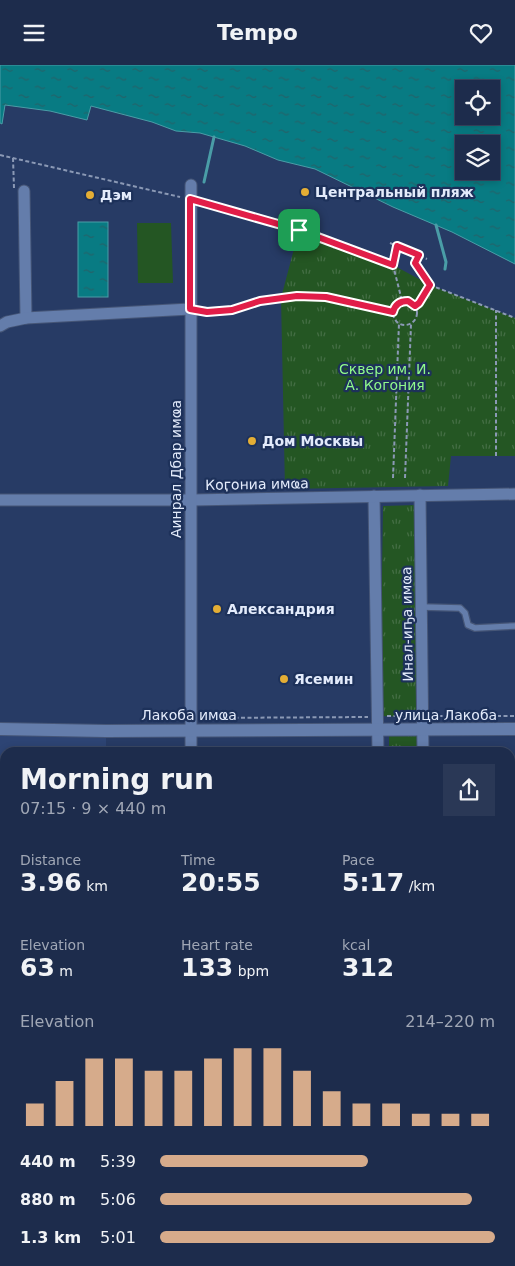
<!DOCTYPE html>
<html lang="en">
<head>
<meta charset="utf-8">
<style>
	:root { --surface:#1d2c4c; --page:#2a3856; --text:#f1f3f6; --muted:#a0a7b5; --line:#3b4864; --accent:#d6ab8b }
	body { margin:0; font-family:"DejaVu Sans",sans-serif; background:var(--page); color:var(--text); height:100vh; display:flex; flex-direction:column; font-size:19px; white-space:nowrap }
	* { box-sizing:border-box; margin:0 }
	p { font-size:16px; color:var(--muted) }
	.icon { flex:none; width:28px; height:28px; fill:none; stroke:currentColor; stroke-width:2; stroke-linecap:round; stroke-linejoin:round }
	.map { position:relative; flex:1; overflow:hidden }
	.panel { position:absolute; left:0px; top:682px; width:515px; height:519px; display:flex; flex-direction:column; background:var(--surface); border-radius:15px 15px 0 0; box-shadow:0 2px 8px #0003,0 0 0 1px var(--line) }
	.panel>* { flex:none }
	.controls { position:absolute; left:455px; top:15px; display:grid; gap:10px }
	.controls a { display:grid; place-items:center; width:45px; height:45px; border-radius:0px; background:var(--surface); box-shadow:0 2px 8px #0003,0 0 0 1px var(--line); font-size:25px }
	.pin { position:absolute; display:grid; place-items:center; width:42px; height:42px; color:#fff; margin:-21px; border-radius:10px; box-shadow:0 2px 8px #0006 }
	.round { display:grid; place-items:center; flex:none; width:52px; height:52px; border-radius:0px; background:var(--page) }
	.headline { display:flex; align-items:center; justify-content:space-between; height:85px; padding:0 20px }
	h1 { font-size:28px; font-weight:800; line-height:38px }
	.metrics { display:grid; grid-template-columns:repeat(3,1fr); gap:8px; height:85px; padding:5px 20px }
	.metrics div { display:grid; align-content:center }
	.metrics b { font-size:25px; font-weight:800 }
	.metrics small { font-size:14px; font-weight:400 }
	.metrics p { font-size:14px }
	.chart { height:140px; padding:10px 20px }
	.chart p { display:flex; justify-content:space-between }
	.chart svg { width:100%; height:90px; margin-top:5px; stroke:var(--accent); stroke-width:6 }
	ul { padding:0 20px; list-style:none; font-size:16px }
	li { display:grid; grid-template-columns:80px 60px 1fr; align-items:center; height:38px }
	li i { height:12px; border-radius:6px; background:var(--accent) }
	header { display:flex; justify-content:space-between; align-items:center; height:65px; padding:0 20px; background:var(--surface); font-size:22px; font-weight:800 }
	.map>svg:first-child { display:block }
	.built { fill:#2d4474 }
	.park { fill:url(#park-tufts) }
	.pitch { fill:#245623 }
	.water { fill:url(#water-ripples); stroke:#4a9da7; fill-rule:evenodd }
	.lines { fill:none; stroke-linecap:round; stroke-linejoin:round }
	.stream { stroke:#4a9da7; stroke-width:3 }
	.lane-casing { stroke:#465677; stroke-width:8 }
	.street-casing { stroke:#465677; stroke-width:13 }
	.secondary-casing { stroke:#465677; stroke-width:14 }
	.path { stroke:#8b99b5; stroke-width:2; stroke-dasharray:4 2.5; stroke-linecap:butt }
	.lane { stroke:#647dab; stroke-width:5.5 }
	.street { stroke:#647dab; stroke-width:11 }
	.secondary { stroke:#647dab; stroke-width:12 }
	.route-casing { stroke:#fff; stroke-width:10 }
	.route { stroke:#e11d48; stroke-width:6 }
	.poi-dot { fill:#e4ae35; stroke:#1d315a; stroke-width:2 }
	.labels { text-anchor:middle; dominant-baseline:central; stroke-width:4.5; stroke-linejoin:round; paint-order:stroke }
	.poi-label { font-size:14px; font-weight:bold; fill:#e3ebfb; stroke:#1d315a; text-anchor:start }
	.park-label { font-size:14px; fill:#90fa8b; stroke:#1d315a }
	.street-label { font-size:14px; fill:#e3ebfb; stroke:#1d315a }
</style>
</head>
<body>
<header><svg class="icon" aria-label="menu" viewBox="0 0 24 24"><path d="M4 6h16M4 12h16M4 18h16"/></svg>Tempo<svg class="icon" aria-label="heart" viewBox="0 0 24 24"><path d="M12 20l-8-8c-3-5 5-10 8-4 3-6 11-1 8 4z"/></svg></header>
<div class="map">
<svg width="515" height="1201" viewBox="0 0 515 1201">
	<defs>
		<pattern id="park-tufts" width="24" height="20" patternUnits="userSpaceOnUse" patternTransform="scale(1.25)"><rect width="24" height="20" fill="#245623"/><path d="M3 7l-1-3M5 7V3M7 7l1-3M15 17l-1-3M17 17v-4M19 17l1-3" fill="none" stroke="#446e44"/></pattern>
		<pattern id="water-ripples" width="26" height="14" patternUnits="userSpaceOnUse" patternTransform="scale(1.25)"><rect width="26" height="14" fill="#087b83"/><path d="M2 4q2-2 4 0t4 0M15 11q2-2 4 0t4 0" fill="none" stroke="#23636a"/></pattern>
	</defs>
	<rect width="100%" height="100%" fill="#273b65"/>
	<path class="built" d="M0,664L106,666V687L5,688V786H0Z"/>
	<g class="park">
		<path d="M299,165L393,200L430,220L515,253V391H451L448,421L285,424L281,233Z"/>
		<path d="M417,440V652L380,651L383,441Z"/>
		<path d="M389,666H418L417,687L389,688Z"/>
		<rect x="510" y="700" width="5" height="73"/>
		<rect x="0" y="890" width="5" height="230"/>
		<path d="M389,1196H420L421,1201H389Z"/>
	</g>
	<path class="pitch" d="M137,158H171L173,218H138Z"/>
	<g class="water">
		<path d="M0,0H515V199L452,167L393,142L315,104L278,95L245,81L200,68L176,66L152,57L91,41L87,55L50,46L5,40L2,59L0,58ZM464,24H491V51H464ZM464,79H491V106H464Z"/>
		<rect x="78" y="157" width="30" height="75"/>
	</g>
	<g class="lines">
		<g class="stream">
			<path d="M204,117L214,72"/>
			<path d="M436,160L446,197L445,204"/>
		</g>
		<g class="lane-casing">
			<path id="lane" d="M422,542L460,543L465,548L468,560L475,563L515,561"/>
		</g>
		<g class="street-casing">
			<g id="street">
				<path d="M24,126L26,253"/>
				<path d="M0,261L7,257L26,253L190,244"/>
				<path d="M420,430L423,688"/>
				<path d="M374,431L378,688"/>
				<path d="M0,435H192L515,429"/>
				<path d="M191,688V120"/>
				<path d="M0,786H5"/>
				<path d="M510,786H515"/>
				<path d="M510,888H515"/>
				<path d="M0,890H5"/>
				<path d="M510,1019L515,1014"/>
				<path d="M381,1196V1201"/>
				<path d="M427,1196V1201"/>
				<path d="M190,1201V1196"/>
			</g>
		</g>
		<g class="secondary-casing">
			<g id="secondary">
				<path d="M0,664L106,666L515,664"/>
				<path d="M0,1120H5"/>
				<path d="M510,1121H515"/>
			</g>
		</g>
		<g class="path">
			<path d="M0,90L180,132"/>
			<path d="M13,93L14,123"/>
			<path d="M201,138L299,165L393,200L401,232L404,236"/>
			<path d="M390,178L427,194"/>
			<path d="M419,190L415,197L430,220"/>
			<path d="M393,200L397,181"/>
			<circle cx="405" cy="248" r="12"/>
			<path d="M415,241L419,238L430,220L515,253"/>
			<path d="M202,246L232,245L260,236L297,231L326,232L393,247"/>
			<path d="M496,391V245"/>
			<path d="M393,413L399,258"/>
			<path d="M405,413L411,259"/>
			<path d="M387,651H413"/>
			<path d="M432,651H515"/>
			<path d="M202,653L368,652"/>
			<path d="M0,902H5"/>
		</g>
		<use href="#lane" class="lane"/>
		<use href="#street" class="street"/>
		<use href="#secondary" class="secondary"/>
	</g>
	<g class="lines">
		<g class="route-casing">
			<path id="route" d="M190,134L299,165L393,200L397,181L419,190L415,198L430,220L419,238L415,241L408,236C400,236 395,239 393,247L326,232L297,231L260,236L232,245L207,247L190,244Z"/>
		</g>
		<use href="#route" class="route"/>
	</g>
	<g class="poi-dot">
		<circle cx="305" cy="127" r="5"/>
		<circle cx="90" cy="130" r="5"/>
		<circle cx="252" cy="376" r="5"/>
		<circle cx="217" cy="544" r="5"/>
		<circle cx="284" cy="614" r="5"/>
	</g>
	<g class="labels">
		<g class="poi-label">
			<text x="315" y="127">Центральный пляж</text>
			<text x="100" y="130">Дэм</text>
			<text x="262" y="376">Дом Москвы</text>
			<text x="227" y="544">Александрия</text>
			<text x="294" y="614">Ясемин</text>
		</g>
		<g class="park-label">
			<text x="385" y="304">Сквер им. И.<tspan x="385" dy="16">А. Когония</tspan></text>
		</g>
		<g class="street-label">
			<text transform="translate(176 404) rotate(-90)">Аинрал Дбар имҩа</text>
			<text transform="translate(257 419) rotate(-1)">Коӷониа имҩа</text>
			<text transform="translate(407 559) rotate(-91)">Инал-иҧа имҩа</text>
			<text x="189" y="650">Лакоба имҩа</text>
			<text x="446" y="650">улица Лакоба</text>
		</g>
	</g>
</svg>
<div class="controls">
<a><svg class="icon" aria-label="locate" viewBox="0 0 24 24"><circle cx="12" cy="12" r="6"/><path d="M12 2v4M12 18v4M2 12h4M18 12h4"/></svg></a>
<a><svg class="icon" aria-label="layers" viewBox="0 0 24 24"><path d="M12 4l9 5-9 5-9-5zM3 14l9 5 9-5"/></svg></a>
</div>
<div class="pin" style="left:299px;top:165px;background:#1e9e55"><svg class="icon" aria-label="arrive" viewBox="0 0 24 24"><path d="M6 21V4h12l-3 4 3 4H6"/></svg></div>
<section class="panel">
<div class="headline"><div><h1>Morning run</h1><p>07:15 · 9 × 440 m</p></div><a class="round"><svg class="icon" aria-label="share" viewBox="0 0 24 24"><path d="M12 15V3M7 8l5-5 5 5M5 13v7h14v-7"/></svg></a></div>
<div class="metrics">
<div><p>Distance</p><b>3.96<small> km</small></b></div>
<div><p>Time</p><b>20:55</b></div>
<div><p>Pace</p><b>5:17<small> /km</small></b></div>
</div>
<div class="metrics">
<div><p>Elevation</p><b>63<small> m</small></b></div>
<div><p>Heart rate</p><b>133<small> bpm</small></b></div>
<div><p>kcal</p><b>312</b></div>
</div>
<div class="chart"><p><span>Elevation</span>214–220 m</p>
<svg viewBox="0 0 160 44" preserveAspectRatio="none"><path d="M5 44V33M15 44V22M25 44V11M35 44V11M45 44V17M55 44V17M65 44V11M75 44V6M85 44V6M95 44V17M105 44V27M115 44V33M125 44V33M135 44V38M145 44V38M155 44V38"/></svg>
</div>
<ul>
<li><b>440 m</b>5:39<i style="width:62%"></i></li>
<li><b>880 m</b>5:06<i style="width:93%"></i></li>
<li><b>1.3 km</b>5:01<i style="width:100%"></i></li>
</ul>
</section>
</div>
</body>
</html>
